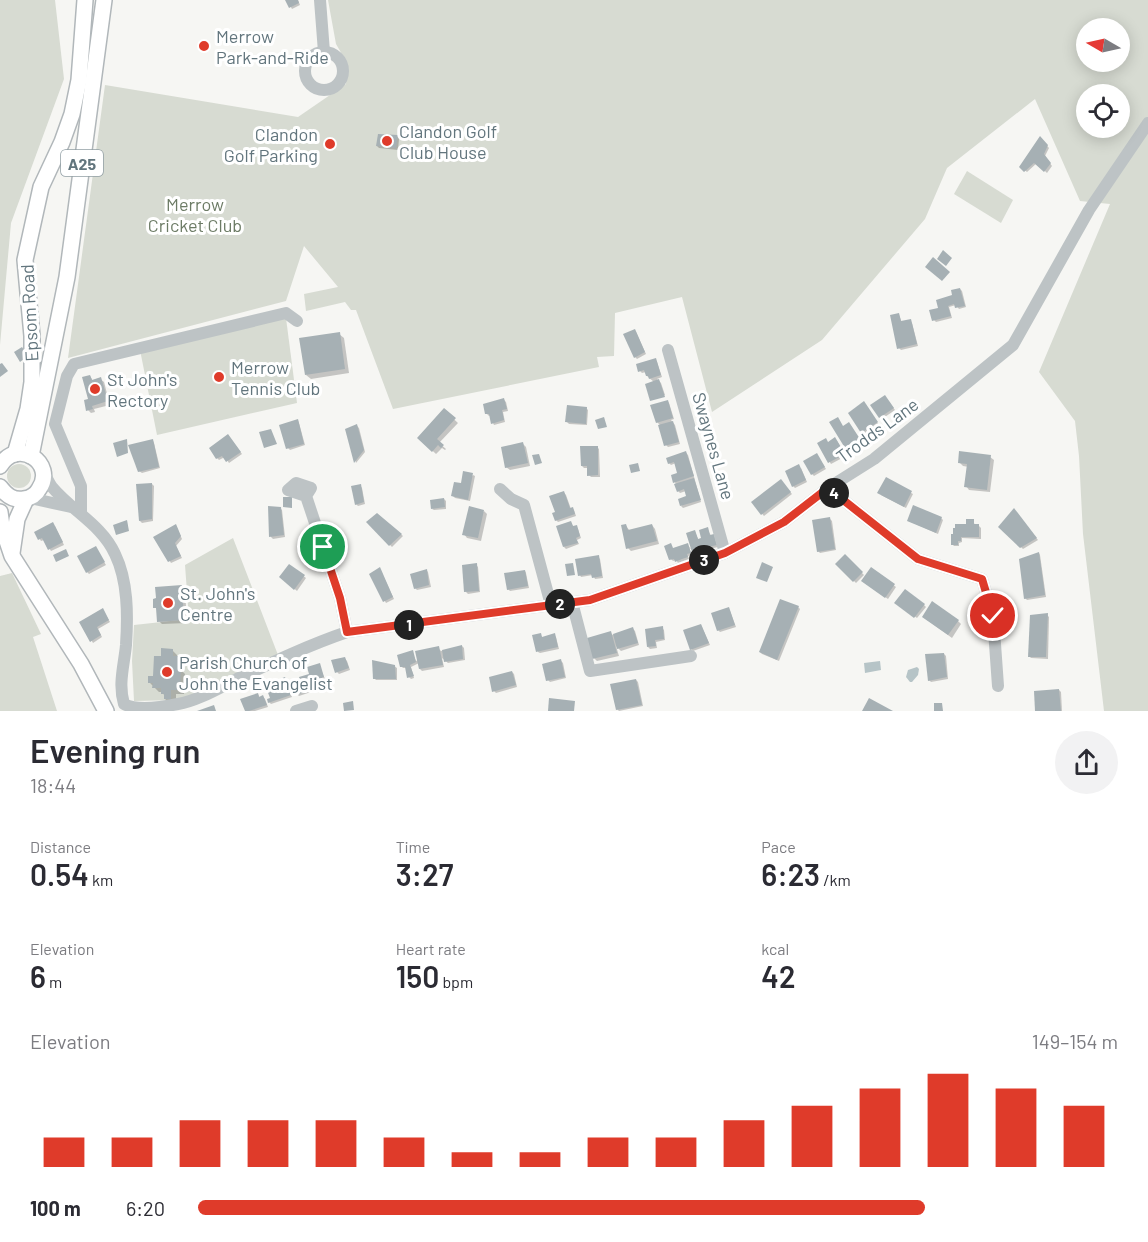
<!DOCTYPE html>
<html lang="en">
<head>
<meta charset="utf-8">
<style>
	:root { --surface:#fff; --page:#f2f2f3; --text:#2b2b33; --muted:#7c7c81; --accent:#df3b2a }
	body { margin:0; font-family:Barlow,sans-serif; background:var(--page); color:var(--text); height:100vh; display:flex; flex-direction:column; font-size:22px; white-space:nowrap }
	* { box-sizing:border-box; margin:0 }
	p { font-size:20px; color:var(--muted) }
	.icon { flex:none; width:33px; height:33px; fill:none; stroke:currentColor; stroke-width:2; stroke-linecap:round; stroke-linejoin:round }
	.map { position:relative; height:711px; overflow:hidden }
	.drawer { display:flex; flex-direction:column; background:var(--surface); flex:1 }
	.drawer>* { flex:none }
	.needle { width:39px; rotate:279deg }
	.fabs { position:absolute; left:1076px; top:18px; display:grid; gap:12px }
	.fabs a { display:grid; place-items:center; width:54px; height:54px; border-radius:50%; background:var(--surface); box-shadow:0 3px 15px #0003; font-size:30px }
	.pin { position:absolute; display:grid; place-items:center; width:51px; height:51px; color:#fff; margin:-26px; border:3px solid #fff; border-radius:50%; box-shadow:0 2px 6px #0007 }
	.km { position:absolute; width:30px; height:30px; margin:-15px; border-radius:50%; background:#222; color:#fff; font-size:16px; line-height:30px; text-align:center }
	.round { display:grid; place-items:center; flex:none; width:63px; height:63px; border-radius:32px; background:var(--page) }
	.headline { display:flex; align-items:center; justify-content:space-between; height:102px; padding:0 30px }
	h1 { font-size:33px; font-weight:600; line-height:45px }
	.metrics { display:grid; grid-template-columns:repeat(3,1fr); gap:9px; height:102px; padding:6px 30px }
	.metrics div { display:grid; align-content:center }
	.metrics b { font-size:30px; font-weight:600 }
	.metrics small { font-size:16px; font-weight:400 }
	.metrics p { font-size:16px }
	.chart { height:168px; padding:12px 30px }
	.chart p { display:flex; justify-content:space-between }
	.chart svg { width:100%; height:108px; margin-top:6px; stroke:var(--accent); stroke-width:6 }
	ul { padding:0 30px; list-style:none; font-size:20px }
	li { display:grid; grid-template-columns:96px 72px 1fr; align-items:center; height:45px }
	li i { height:15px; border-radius:8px; background:var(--accent) }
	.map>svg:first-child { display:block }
	.green { fill:#d7dbd2; fill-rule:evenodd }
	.water { fill:#b6c4c7 }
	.shadow { fill:#0003 }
	.building { fill:#a6b0b4 }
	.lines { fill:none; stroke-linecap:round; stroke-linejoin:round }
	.major-casing { stroke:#b1b7ba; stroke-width:18 }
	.minor { stroke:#bdc3c5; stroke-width:12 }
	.major { stroke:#fff; stroke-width:15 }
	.route-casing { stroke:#fff; stroke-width:12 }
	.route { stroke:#df3b2a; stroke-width:8 }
	.poi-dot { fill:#df3b2a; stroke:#fff; stroke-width:2 }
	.labels { text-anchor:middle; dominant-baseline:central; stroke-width:6; stroke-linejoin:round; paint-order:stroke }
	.shield { fill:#fff; stroke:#919ea4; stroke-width:1.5 }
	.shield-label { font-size:16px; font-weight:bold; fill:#62757d }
	.poi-label { font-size:18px; fill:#62757d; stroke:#fff; text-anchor:start }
	.park-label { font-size:18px; fill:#6c7b65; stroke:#fff }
	.street-label { font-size:18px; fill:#62757d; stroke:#fff }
</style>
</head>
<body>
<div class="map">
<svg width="1148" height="711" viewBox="0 0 1148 711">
	<rect width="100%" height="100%" fill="#f6f6f3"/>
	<g class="green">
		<path d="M0,0H55L64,79L11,223L0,345Z"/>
		<path d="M328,0H1148V711H1104L1083,534L1079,456L1075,421L1039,372L1110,204L1080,201L1035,99L947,168L925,219L822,340L712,412L682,297L615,313L614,356L597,357L599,367L393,409L356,310H351L345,302L306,311L304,294L338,287L304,246L286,301L68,358L105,85L298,117L346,84L347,63L336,44ZM1086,28H1119V62H1086ZM1086,94H1119V128H1086Z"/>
		<path d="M967,171L1013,200L1001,223L954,194Z"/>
		<path d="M286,318L297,403L157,435L140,350Z"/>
		<circle cx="19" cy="476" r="12"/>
		<path d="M233,538L278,655L204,688L201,692L178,700L134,701L132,661L134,625L189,619L185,565Z"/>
		<path d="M12,573L41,634L33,637L57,711H0V576Z"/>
	</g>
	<g class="water">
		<path d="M880,661L881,670L865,673L864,663Z"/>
		<path d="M917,667L919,669L918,675L912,682H910L906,677L908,670Z"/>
	</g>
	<g class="shadow">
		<path d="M287,0H298L300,5L292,9Z"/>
		<path d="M398,137L399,139L398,150L379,148L377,146Z"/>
		<path d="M1040,138L1049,148L1045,156L1052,166L1047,173L1037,163L1027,172L1021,167Z"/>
		<path d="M960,289L962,291L966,307L959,309L956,305L949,307L952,318L936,322L934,320L940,309Z"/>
		<path d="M899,315L902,323L910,321L912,323L918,346L901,350L899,348Z"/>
		<path d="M636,332L646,354L637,359L635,357Z"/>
		<path d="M339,334L344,338L349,373L311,379L306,375Z"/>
		<path d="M655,360L657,362L662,377L657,379L661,383L665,395L651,399L654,382L647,376L646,372L642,373L640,371Z"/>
		<path d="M90,376L93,381L100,379L104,382L110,405L94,409L95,412L91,413L88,410L90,400Z"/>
		<path d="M887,399L895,410L882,419L880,417Z"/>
		<path d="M504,400L506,402L508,411L503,412L505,422L494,425L493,423L491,415L489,416L487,414Z"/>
		<path d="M667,401L669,403L674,419L671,420L675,425L680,444L668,447L666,445L660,425L657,422Z"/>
		<path d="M866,405L879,425L864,434L850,414Z"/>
		<path d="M586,408L588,410L587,425L569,424L567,422Z"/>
		<path d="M444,410L458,423L439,443L446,449L445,450L442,448L436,454L419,438Z"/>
		<path d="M298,421L299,423L305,445L290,450L288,448Z"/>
		<path d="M357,426L359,428L365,452L356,463L347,430Z"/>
		<path d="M851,426L861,442L848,449L846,447L844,427Z"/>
		<path d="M230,438L242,454L229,463L225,457L219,460L217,458Z"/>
		<path d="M153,441L154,443L160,468L142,473L139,471Z"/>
		<path d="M837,441L846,456L831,464L819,444Z"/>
		<path d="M523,444L526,447L530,466L510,470L506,467Z"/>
		<path d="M597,447L599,449L600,477H591L589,475L588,468H584L582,466Z"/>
		<path d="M686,453L688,455L701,502L683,508L681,506L688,497L686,491L680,493L678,491L673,476L679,474L676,463L671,465L669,463Z"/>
		<path d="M817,455L826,469L814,476L812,474Z"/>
		<path d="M990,457L994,460L990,492L969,490L966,486L969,467L963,466L959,462Z"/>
		<path d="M801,468L807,482L795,488L793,486Z"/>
		<path d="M473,475L475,476L470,501L455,498L453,496Z"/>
		<path d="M886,479L913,494L906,508L881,495Z"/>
		<path d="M781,481L792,494L764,516L753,503Z"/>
		<path d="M152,484L154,486L153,521L142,523L140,521Z"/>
		<path d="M360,486L362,488L365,504L358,506L356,504Z"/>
		<path d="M564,493L566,495L571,509L572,508L574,510L576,516L558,522L556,520Z"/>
		<path d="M444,499L446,501V509L434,510L432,509Z"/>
		<path d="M269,508H280L282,510L285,537L273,539L271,537Z"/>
		<path d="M1014,510L1038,540L1023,549L1000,527Z"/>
		<path d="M484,511L487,514L481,541L467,538L464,534Z"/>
		<path d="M377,515L403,536L392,547L368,522Z"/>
		<path d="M941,518L943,520L938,534L909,521Z"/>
		<path d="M830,519L832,521L836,550L820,553L818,551Z"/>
		<path d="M973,521L975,525L979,526L981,528V539L962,538V542L959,543V546H954L952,544Z"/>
		<path d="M571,523L574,528L576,527L578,529L581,538L577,540L579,544L566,549L564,547Z"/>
		<path d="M652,525L655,529L659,544L631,551L628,548L626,526L630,531Z"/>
		<path d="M55,526L64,545L51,551L44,540L41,541L36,533Z"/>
		<path d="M177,528L182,539L176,546L182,558L171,563L155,537Z"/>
		<path d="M707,529L718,547L709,549L710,553L700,556L696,554L689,547L692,555L688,556L689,559L678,563L676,560L673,561L671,559L673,549L687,545L694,551L695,532L699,541L703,539Z"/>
		<path d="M97,550L106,565L89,574L87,572Z"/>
		<path d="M1039,553L1040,555L1046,597L1027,600L1025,598Z"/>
		<path d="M845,556L864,575L856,583L837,564Z"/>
		<path d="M598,557L600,559L603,578L595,579L593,575L581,577L580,575Z"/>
		<path d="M476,565L478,567L480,592L468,594L466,592Z"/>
		<path d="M290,566L306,578L297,591L281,577Z"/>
		<path d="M871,569L896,587L888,599L865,583Z"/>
		<path d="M426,570L428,572L431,587L417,590L415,588Z"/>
		<path d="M381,571L394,599L386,603L371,575Z"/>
		<path d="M525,571L526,573L529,588L510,591L508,589Z"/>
		<path d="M181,587L185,590L187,623L162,624L159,621L158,610L155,607Z"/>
		<path d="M898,604L924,605L926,607L917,618Z"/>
		<path d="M798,607L800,609L779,661L762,654L760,652Z"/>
		<path d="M728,609L730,611L736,627L720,632L718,630Z"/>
		<path d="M104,612L110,622L98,629L102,637L93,643L81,622Z"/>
		<path d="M1047,615L1049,617L1048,659L1031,658L1029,656Z"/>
		<path d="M923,617L958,621L961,624L952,638Z"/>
		<path d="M701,625L710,645L693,651L691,649Z"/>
		<path d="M662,628L664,630L665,640L656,642L657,648L650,649L648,647Z"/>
		<path d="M633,629L635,631L639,645L621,651L616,646L619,656L597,661L594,658L610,633L613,635Z"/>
		<path d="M540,635L543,638L554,635L556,637L559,649L540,653L538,652Z"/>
		<path d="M462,646L464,648L465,660L448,663L442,658L444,667L422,671L420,669L419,663L411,667L414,678L411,679L409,677L406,668H403L401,666L412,652L416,661L438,648L441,651Z"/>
		<path d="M172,650L177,655V658L183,662V672L185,674L184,694H176V703H170L165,699L163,692H159L150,683L154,678L163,657Z"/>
		<path d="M944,654L946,656L948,679L931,682L929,680Z"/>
		<path d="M345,659L347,661L350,670L339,674L337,672Z"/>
		<path d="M561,661L563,663L566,678L550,682L548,680Z"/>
		<path d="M319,665L325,679H323L326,687L299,696L297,694L298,683L311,675Z"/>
		<path d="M394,666L397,668V680H376L374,678Z"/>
		<path d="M512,672L514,674L517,687L496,693L494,691Z"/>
		<path d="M285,679L286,681L292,697L271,704L269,702L284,686Z"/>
		<path d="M636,680L638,682L643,706L619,711L617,709Z"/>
		<path d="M1059,690L1061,692L1062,711H1036Z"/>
		<path d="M258,694L260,698L263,697L265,699L268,707L255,711H246Z"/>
	</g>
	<g class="building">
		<path d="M285,0H298L299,3L289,8Z"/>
		<path d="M378,134L398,135L396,148L376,146Z"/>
		<path d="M1040,136L1048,145L1044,154L1051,163L1044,172L1034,163L1024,172L1019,167Z"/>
		<path d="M943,250L952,258L946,266L937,259Z"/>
		<path d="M933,257L950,272L942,281L925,267Z"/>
		<path d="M960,288L965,306L955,308L954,304L948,306L951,316L932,321L929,310L938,308L936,300L952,295L951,290Z"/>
		<path d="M899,313L901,321L911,319L917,344L897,349L890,315Z"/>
		<path d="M635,329L645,352L634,358L623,334Z"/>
		<path d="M340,332L345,369L305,375L299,338Z"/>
		<path d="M22,347L28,356L20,362L14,352Z"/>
		<path d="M656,358L661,375L649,379L648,376H646L644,370L638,372L636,364Z"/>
		<path d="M2,363L8,371L0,377V364Z"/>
		<path d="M90,375L92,380L101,377L108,401L92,406L93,409L86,411L84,400L88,399L82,377Z"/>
		<path d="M659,379L665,397L650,401L645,384Z"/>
		<path d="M885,395L894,408L879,418L870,405Z"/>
		<path d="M504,398L507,409L502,410L504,420L491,424L489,414H485L483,404Z"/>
		<path d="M668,400L673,418L656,423L650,405Z"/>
		<path d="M864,401L878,422L861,433L848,413Z"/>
		<path d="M567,405L587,407L586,424L565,422Z"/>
		<path d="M444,408L456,418L437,439L444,445L441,448L438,445L432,452L417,438Z"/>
		<path d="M604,417L607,427L598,429L595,420Z"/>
		<path d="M838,417L843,426L849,422L860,439L845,448L829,422Z"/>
		<path d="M298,419L304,444L286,449L279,425Z"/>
		<path d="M673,421L679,442L664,446L658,425Z"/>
		<path d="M357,424L364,450L354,463L345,429Z"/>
		<path d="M271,429L277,444L264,448L259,432Z"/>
		<path d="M228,434L241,452L226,462L222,456L216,459L209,448Z"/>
		<path d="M835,437L845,454L828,463L817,443L826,438L828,442Z"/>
		<path d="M127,439L128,453L117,457L113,443Z"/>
		<path d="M153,439L159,467L138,472L128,445Z"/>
		<path d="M523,442L528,463L505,468L501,447Z"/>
		<path d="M580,446H598V475L587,476V466H581Z"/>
		<path d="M686,451L694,476L673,483L671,475L677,473L674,462L668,464L666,458Z"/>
		<path d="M959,451L991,455L987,490L964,487L967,464L958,463Z"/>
		<path d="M817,453L825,467L811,475L803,461Z"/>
		<path d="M539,454L542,463L535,465L532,455Z"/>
		<path d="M638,463L640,471L631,473L629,465Z"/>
		<path d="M799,464L806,480L792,487L785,471Z"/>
		<path d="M463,471L473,473L468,500L451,496L454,482L461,483Z"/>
		<path d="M886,477L912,491L904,507L877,493Z"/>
		<path d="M694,478L701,500L680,506L678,499L686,496L684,489L677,492L674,484Z"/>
		<path d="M781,479L791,492L761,515L751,502Z"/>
		<path d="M152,483V519L139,521L136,484Z"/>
		<path d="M361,484L364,502L355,505L351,486Z"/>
		<path d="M564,491L570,508L573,507L575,514L555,521L552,513L555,512L549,496Z"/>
		<path d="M283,497H292V508L283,507Z"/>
		<path d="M444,498L445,507L431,509L430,500Z"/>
		<path d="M913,505L942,517L936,533L907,521Z"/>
		<path d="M268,506L281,507L284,535L269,537Z"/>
		<path d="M469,506L484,510L478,538L462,535Z"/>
		<path d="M1014,508L1037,538L1020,548L998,527Z"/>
		<path d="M377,513L402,534L389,546L366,522Z"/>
		<path d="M830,517L835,549L817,552L812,520Z"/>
		<path d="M966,519H974V524H979V537H961V541H958V545H951V534H953V528H955V524H966Z"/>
		<path d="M127,520L129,531L116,535L113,525Z"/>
		<path d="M571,521L573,526L577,525L580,536L576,538L578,543L563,547L556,526Z"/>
		<path d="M53,522L63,542L48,550L42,538L38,540L34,532Z"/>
		<path d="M176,524L181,536L175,543L181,556L168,562L153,537Z"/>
		<path d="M626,524L628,530L652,524L657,541L626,549L621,525Z"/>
		<path d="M708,527L710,535L714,534L717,545L708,547L709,551L696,555L695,552H692L686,533L695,530L698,539L701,538L699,530Z"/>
		<path d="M671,543L673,548L688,543L691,553L687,554L688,557L682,559L675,562L674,559L669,560L664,546Z"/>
		<path d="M96,546L105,562L86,573L77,556Z"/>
		<path d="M66,549L69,556L56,562L53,555Z"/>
		<path d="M1039,552L1045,595L1024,599L1019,559Z"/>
		<path d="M845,554L863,572L853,582L835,564Z"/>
		<path d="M599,555L602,576L592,578L591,574L578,576L575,559Z"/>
		<path d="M762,562L773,567L767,582L756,578Z"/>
		<path d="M477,563L479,591L464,592L462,565Z"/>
		<path d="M573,563L575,575L567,576L565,564Z"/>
		<path d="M289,564L305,575L294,590L279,577Z"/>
		<path d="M380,567L393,597L383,602L369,574Z"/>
		<path d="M871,567L895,584L885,598L861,581Z"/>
		<path d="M427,569L429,585L414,589L410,574Z"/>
		<path d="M525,570L528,586L507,590L504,573Z"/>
		<path d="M182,585L184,620L157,622L156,608H153V599L156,598L155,587Z"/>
		<path d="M905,589L925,604L914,618L894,603Z"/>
		<path d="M780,599L799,606L777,660L759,652Z"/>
		<path d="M932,601L959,620L948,635L922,617Z"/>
		<path d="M729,607L735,625L717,631L711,613Z"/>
		<path d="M103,608L109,620L97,627L101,635L90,642L79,622Z"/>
		<path d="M1048,613L1046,657H1028L1030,615Z"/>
		<path d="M701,624L709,643L690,650L683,630Z"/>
		<path d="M663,626L664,639L655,640L656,646L647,647L645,629Z"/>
		<path d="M633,627L638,643L617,649L613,634Z"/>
		<path d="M611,631L617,653L592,659L587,638Z"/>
		<path d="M541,633L542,637L555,633L558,647L536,652L532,635Z"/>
		<path d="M462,645L463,659L444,662L442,650Z"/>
		<path d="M439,646L443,665L419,669L415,651Z"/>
		<path d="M161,648L173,649V656H179V668H181L180,690H171V699H164V694H161V688H152L153,683H148V676H153L154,656H161Z"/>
		<path d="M413,650L416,662L410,665L414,676L407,678L405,667H400L397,655Z"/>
		<path d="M944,653L947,677L928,681L925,654Z"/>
		<path d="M345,657L349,668L335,673L331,660Z"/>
		<path d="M561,659L565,677L546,681L542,664Z"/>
		<path d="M372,660L395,665L396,679H373Z"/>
		<path d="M320,663L324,677H322L325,685L296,695L291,681L296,680L297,682L300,681L299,677L309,674L307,667Z"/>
		<path d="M512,671L516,685L492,692L489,677Z"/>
		<path d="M285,677L291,695L268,703L267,699L270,698L267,690L282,685L280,679Z"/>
		<path d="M636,679L642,705L616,710L610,684Z"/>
		<path d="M1059,689L1061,711H1035L1034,691Z"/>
		<path d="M258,693L259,697L263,695L267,705L249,711H245L240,699Z"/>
		<path d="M549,698L575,701L574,711H548Z"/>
		<path d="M869,698L893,711H862Z"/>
		<path d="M353,701L354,710L344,711L343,703Z"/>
		<path d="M934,703H942L943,711H934Z"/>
		<path d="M214,705L216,711H197Z"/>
	</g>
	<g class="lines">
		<g class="major-casing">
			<g id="major">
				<path d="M15,454L28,409L32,382V336L25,260L41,187L62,142L72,114L79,80L85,0"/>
				<path d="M31,456L67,277L104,0"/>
				<path d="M0,466C17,437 57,463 39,489C36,495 30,498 24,499C13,501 6,495 0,487"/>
				<path d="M0,512L2,526L12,556L81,664L106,711"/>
				<path d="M12,553L17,519L26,499"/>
			</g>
		</g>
		<g class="minor">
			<path d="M320,0L324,52"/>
			<circle cx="324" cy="71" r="19"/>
			<path d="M668,350L725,553"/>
			<path d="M43,471C46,476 49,483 52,487C72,511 102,525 115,554C128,581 128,615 126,645C124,666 118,684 124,704C137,711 163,707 178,704C197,701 219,688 237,679C273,662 309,645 347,632L590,600L725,553L784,522L828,488L874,459L1013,345L1089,210L1148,123"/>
			<path d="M828,488L918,559L982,579L993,616L998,686"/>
			<path d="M500,489L511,499L524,505L551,605"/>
			<path d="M306,496L311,488L296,483L288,490L306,496L340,598L347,632"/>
			<path d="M30,498L71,507"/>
			<path d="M81,513V486L55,424L67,376L74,364L286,313L297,321"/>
			<path d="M572,602L590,671L691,656"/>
			<path d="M296,711L312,706"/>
		</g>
		<use href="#major" class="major"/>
	</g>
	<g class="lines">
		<g class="route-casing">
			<path id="route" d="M323,547L340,598L347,632L590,600L725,553L784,522L828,488L918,559L982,579L993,616"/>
		</g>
		<use href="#route" class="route"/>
	</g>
	<g class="poi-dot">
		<circle cx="204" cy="46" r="6"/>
		<circle cx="387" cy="141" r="6"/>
		<circle cx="330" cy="144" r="6"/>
		<circle cx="219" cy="377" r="6"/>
		<circle cx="95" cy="389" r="6"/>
		<circle cx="168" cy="603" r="6"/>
		<circle cx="167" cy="672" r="6"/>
	</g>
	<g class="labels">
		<rect class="shield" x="61" y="150" width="42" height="26" rx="4.5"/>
		<g class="shield-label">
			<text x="82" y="163">A25</text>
		</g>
		<g class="poi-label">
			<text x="216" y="36">Merrow<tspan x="216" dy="21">Park-and-Ride</tspan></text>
			<text x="399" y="131">Clandon Golf<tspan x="399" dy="21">Club House</tspan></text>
			<text x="318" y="134" text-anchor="end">Clandon<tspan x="318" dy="21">Golf Parking</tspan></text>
			<text x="231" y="367">Merrow<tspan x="231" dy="21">Tennis Club</tspan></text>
			<text x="107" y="379">St John's<tspan x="107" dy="21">Rectory</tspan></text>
			<text x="180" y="593">St. John's<tspan x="180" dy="21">Centre</tspan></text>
			<text x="179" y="662">Parish Church of<tspan x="179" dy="21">John the Evangelist</tspan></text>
		</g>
		<g class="park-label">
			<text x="195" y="204">Merrow<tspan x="195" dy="21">Cricket Club</tspan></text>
		</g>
		<g class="street-label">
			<text transform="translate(29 313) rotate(-93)">Epsom Road</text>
			<text transform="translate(877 430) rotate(-36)">Trodds Lane</text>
			<text transform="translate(714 446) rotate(74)">Swaynes Lane</text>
		</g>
	</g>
</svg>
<div class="fabs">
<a><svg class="needle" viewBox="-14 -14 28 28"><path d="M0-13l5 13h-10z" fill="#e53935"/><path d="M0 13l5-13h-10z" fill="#7c7c81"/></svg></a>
<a><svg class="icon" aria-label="locate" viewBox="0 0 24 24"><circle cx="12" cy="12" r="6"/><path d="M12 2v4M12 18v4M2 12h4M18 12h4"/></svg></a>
</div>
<div class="pin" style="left:323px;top:547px;background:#1e9e55"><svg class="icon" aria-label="arrive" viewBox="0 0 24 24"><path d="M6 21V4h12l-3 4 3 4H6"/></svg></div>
<div class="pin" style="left:993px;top:616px;background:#d93025"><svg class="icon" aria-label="check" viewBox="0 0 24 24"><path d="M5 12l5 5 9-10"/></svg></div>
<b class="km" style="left:409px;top:625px">1</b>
<b class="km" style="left:560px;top:604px">2</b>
<b class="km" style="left:704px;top:560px">3</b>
<b class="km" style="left:834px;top:493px">4</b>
</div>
<section class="drawer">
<div class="headline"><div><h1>Evening run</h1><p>18:44</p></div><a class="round"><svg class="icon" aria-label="share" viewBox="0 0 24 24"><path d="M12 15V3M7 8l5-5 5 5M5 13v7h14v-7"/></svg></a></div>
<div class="metrics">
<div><p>Distance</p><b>0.54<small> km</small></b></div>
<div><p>Time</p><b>3:27</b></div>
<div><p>Pace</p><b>6:23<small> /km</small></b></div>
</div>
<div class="metrics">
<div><p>Elevation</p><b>6<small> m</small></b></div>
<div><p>Heart rate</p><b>150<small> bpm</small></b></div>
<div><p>kcal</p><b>42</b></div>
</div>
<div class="chart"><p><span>Elevation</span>149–154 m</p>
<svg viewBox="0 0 160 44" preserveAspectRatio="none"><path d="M5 44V32M15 44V32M25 44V25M35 44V25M45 44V25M55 44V32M65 44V38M75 44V38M85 44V32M95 44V32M105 44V25M115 44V19M125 44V12M135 44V6M145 44V12M155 44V19"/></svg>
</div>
<ul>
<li><b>100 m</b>6:20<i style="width:79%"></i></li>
</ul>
</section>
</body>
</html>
